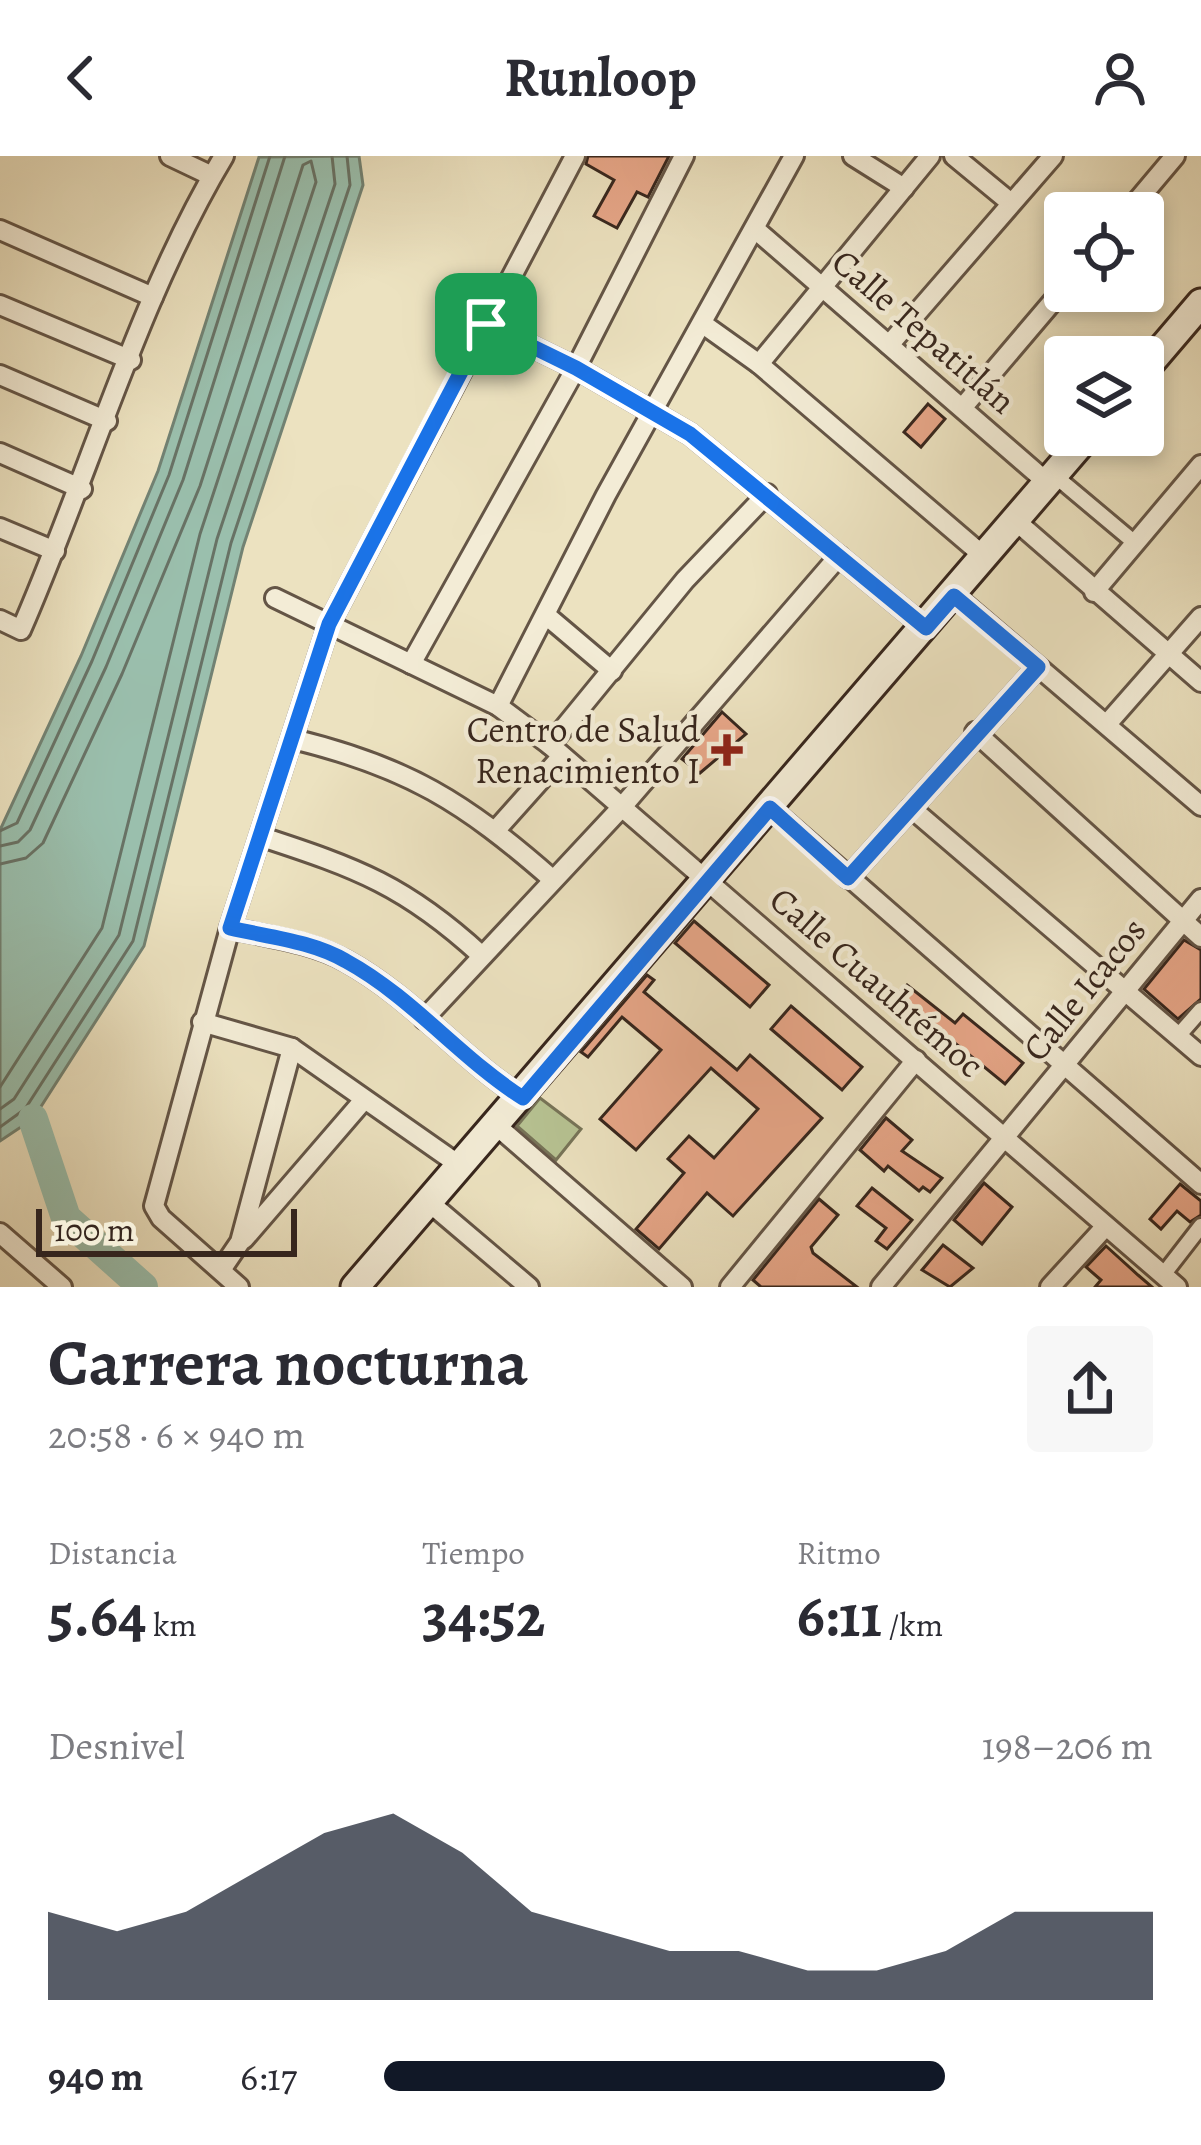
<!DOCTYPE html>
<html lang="es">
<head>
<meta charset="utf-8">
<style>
	:root { --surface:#fff; --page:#f7f7f7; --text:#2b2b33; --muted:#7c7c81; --accent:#111827 }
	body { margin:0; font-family:Alegreya,serif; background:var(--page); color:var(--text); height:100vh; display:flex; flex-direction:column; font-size:45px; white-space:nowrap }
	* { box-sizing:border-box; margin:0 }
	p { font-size:39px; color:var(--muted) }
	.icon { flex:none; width:66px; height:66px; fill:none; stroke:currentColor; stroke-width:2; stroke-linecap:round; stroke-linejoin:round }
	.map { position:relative; height:1131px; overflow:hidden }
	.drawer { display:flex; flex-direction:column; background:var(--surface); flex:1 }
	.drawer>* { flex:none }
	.buttons { position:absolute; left:1044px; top:36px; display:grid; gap:24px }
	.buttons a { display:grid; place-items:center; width:120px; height:120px; border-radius:12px; background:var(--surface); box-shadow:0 6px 18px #0003; font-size:60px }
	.scale { position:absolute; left:36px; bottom:30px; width:261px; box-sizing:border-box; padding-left:12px; border:6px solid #37261d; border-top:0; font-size:33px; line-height:42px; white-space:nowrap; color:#37261d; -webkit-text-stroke:9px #f3ecd6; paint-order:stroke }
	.pin { position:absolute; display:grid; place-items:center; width:102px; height:102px; color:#fff; margin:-51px; border-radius:24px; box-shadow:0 6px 18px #0006 }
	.round { display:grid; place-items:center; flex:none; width:126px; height:126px; border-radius:12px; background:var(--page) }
	.head { display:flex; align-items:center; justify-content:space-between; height:204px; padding:0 48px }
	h1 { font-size:66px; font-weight:700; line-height:90px }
	.figures { display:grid; grid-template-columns:repeat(3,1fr); gap:18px; height:204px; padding:12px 48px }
	.figures div { display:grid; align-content:center }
	.figures b { font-size:60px; font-weight:700 }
	.figures small { font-size:33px; font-weight:400 }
	.figures p { font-size:33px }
	.chart { height:336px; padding:24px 48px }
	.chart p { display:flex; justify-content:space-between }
	.chart svg { width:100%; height:216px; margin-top:12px; fill:var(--accent); opacity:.7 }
	ul { padding:0 48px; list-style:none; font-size:39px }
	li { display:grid; grid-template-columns:192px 144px 1fr; align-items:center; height:90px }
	li i { height:30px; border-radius:15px; background:var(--accent) }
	header { display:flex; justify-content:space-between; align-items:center; height:156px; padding:0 48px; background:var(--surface); font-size:54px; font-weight:700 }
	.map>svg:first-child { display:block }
	.green { fill:#b7c393; stroke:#777458; stroke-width:3 }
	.water { fill:#9abfad; stroke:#728273; stroke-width:3 }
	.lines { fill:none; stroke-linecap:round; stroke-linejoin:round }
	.shore { stroke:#687265; stroke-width:3 }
	.river { stroke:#9abfad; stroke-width:30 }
	.building { fill:#e7a688; stroke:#37261d; stroke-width:3 }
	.pedestrian-casing { stroke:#645546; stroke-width:20 }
	.minor-casing { stroke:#645546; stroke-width:24 }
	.secondary-casing { stroke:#37261d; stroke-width:33 }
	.pedestrian { stroke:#f3ecd6; stroke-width:14 }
	.minor { stroke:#f3ecd6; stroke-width:18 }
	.secondary { stroke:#f3ecd6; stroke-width:27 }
	.route-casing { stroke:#fff; stroke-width:24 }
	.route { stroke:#1a73e8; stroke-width:15 }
	.poi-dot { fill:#8f2418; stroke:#f3ecd6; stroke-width:4.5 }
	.labels { text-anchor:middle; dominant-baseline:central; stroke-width:9; stroke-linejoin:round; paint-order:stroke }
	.street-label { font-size:36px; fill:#37261d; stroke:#f3ecd6 }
	.poi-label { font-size:36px; fill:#37261d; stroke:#f3ecd6; text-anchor:end }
</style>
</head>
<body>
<header><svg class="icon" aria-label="back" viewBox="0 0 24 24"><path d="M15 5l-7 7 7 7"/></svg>Runloop<svg class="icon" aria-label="person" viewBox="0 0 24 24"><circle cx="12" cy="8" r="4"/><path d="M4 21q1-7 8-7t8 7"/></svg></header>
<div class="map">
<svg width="1201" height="1131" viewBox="0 0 1201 1131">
	<rect width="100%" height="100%" fill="#ece2c0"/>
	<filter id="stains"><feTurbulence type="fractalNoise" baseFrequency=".00167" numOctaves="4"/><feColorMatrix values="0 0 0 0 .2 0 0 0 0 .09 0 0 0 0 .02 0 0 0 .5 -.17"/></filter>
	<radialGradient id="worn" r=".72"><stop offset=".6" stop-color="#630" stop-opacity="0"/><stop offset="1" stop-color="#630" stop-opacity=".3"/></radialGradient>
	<path class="green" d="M540,942L581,973L556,1004L517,970Z"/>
	<path class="water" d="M359,0L363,29L243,391L144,790L33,963L0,985V674L81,500L158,315L259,1Z"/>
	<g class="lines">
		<g class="shore">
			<path d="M0,675L17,667L92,505L169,319L270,0"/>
			<path d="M0,690L18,686L30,674L106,511L183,324L285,0"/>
			<path d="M0,708L26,702L43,687L122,518L200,330L303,9L311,5L316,26L200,378L102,772L0,931"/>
			<path d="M0,953L14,943L119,779L217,383L335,28L332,0"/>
			<path d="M0,971L25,953L133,785L231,387L350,29L347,0"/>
		</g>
		<path class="river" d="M33,963L66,1062L143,1131"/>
	</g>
	<g class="building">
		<path d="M588,0H669L648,41L637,36L617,72L594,60L614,24L586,8Z"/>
		<path d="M928,248L945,263L921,291L904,276Z"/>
		<path d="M722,556L746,578L700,617L682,603Z"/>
		<path d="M694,765L769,829L750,851L675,787Z"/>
		<path d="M1184,784L1201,794V843L1178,863L1144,833Z"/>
		<path d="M647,819L654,824L644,836L737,914L750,899L822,962L733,1060L707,1037L659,1093L636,1073L684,1017L668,1003L689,980L714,1002L758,953L711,912L636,994L600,963L661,894L622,861L588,901L581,896Z"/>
		<path d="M907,829L955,867L963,858L1023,907L1005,928L928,865L918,876L888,849Z"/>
		<path d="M791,850L862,911L842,934L771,873Z"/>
		<path d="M886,962L912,984L902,995L942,1022L930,1036L923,1031L919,1035L888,1010L884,1015L860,994Z"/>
		<path d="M984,1027L1012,1051L982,1088L954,1064Z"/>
		<path d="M1180,1028L1201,1045V1059L1190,1066L1177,1055L1161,1073L1150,1063Z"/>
		<path d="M872,1032L912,1064L887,1093L876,1085L886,1072L857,1050Z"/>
		<path d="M819,1043L838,1059L811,1091L813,1097L857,1131H761L753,1124Z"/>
		<path d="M943,1089L973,1112L950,1131L922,1114Z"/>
		<path d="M1106,1090L1138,1119L1152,1131H1095L1101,1124L1086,1111Z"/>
	</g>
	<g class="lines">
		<g class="pedestrian-casing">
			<g id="pedestrian">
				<path d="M1054,319L1135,387"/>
				<path d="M1178,880L1201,854"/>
				<path d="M1163,1119L1201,1070"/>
			</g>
		</g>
		<g class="minor-casing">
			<g id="minor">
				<path d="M170,0L212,20"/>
				<path d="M853,0L904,32"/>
				<path d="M954,0L1011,47"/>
				<path d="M1127,57L1175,0"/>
				<path d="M755,73L1049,328"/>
				<path d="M0,74L153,141"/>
				<path d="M0,149L131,204"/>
				<path d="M486,168L576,212L690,278L926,472"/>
				<path d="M703,168L759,208L986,402"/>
				<path d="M889,189L1053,0"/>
				<path d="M759,208L930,0"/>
				<path d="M0,219L107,265"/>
				<path d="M963,251L1065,131"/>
				<path d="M0,297L82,333"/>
				<path d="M1017,366L1201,526"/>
				<path d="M0,372L55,395"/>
				<path d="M1094,436L1201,309"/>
				<path d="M954,439L1201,650"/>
				<path d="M275,442L498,550L550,589L1177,1131"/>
				<path d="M547,460L612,515"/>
				<path d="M0,464L21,474C88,321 139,141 224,0"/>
				<path d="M411,508L576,212L684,0"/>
				<path d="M498,550L606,339L794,0"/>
				<path d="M1107,568L1201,461"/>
				<path d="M975,576L1201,781"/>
				<path d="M293,583C408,611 464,646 552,723"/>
				<path d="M550,589L685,424L767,338"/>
				<path d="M770,652L1201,1028"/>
				<path d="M911,652L1201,900"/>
				<path d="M496,674L562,600"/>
				<path d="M262,681C357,712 406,730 481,799"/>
				<path d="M848,722L1038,511"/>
				<path d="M230,772C268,781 312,786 346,805C412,841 460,902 523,942"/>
				<path d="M424,863L621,652L839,400"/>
				<path d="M202,866L292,892L462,1011"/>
				<path d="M498,971L682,1131"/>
				<path d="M430,1047L529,1131"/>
				<path d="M0,1077L62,1131"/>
				<path d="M244,1083L362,946"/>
				<path d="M221,1114L240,1086L292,892"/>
				<path d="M239,1131L161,1062L154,1050L230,772L329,468L575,0"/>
				<path d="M730,1131L916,904"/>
				<path d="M881,1131L1201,743"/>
				<path d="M1050,1131L1105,1071"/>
			</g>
		</g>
		<g class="secondary-casing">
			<g id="secondary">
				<path d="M1143,215L1201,147"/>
				<path d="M355,1131L1088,279"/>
			</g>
		</g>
		<use href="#pedestrian" class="pedestrian"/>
		<use href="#minor" class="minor"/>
		<use href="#secondary" class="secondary"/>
	</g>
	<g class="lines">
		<g class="route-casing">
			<path id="route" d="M486,168L576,212L690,278L926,472L954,440L1038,511L848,722L770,652L523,942C460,902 412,841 346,805C312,785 268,781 230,772L329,468Z"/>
		</g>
		<use href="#route" class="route"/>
	</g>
	<path class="poi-dot" d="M721 576h12v12h12v12h-12v12h-12v-12h-12v-12h12z"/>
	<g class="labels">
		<g class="street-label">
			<text transform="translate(924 175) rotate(41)">Calle Tepatitlán</text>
			<text transform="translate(877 826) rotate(41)">Calle Cuauhtémoc</text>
			<text transform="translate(1084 833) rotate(-51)">Calle Icacos</text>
		</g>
		<g class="poi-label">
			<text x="700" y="573">Centro de Salud<tspan x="700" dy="41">Renacimiento I</tspan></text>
		</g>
	</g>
	<rect width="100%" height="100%" filter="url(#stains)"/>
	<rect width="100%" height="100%" fill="url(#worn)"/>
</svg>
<div class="buttons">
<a><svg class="icon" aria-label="locate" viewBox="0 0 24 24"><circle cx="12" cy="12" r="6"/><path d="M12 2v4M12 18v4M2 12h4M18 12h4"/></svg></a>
<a><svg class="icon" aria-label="layers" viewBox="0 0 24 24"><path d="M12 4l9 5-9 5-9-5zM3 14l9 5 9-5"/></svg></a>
</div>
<div class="scale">100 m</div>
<div class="pin" style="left:486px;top:168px;background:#1e9e55"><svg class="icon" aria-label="arrive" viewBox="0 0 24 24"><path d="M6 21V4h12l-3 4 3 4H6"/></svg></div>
</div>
<section class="drawer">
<div class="head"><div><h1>Carrera nocturna</h1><p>20:58 · 6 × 940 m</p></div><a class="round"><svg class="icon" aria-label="share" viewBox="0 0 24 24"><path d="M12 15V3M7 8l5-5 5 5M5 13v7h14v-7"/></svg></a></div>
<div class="figures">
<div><p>Distancia</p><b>5.64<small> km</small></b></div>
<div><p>Tiempo</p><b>34:52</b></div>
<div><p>Ritmo</p><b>6:11<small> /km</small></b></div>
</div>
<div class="chart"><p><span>Desnivel</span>198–206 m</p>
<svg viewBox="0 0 160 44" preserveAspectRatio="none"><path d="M0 44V26L10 30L20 26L30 18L40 10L50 6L60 14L70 26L80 30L90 34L100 34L110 38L120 38L130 34L140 26L150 26L160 26V44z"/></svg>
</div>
<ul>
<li><b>940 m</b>6:17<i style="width:73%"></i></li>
</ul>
</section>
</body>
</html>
